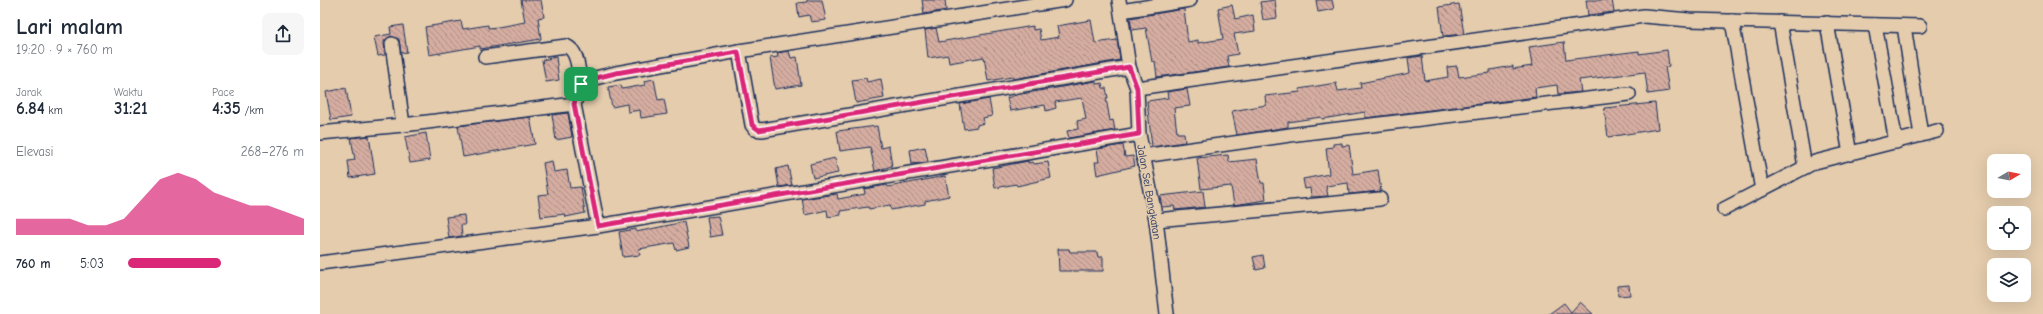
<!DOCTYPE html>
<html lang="id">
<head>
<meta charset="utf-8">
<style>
	:root { --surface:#fff; --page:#f6f6f7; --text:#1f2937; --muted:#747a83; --accent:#db2777 }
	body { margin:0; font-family:"Comic Neue",sans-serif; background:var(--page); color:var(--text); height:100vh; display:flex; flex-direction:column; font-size:15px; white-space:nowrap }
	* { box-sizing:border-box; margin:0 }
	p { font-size:13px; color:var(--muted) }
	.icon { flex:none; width:22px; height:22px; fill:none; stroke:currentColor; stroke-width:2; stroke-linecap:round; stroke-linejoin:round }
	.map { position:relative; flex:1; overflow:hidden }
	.panel { display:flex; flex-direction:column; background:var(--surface); width:320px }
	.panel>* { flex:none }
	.needle { width:26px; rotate:80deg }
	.fabs { position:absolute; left:1667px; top:154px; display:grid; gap:8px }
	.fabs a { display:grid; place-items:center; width:44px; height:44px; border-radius:8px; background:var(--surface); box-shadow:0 4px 16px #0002; font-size:20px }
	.pin { position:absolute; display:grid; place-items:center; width:34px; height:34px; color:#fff; margin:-17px; border-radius:8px; box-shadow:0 2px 6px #0006 }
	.round { display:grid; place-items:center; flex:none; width:42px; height:42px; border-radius:8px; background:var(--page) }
	.summary { display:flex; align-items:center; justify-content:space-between; height:68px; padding:0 16px }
	h1 { font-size:22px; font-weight:600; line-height:30px }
	.metrics { display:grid; grid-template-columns:repeat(3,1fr); gap:6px; height:68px; padding:4px 16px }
	.metrics div { display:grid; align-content:center }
	.metrics b { font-size:17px; font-weight:600 }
	.metrics small { font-size:11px; font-weight:400 }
	.metrics p { font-size:11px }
	.chart { height:112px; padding:8px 16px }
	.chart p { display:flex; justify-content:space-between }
	.chart svg { width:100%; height:72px; margin-top:4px; fill:var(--accent); opacity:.7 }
	ul { padding:0 16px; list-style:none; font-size:13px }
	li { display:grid; grid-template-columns:64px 48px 1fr; align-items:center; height:30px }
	li i { height:10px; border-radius:5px; background:var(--accent) }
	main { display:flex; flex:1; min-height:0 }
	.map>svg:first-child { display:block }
	.building { fill:url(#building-back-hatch); stroke:#1b2f5e }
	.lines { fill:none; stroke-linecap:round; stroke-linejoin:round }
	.street-casing { stroke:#1b2f5e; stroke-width:16 }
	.street { stroke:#e4ccad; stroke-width:13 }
	.route-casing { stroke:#fff; stroke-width:8 }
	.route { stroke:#db2777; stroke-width:5 }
	.labels { text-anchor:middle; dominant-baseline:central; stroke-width:3; stroke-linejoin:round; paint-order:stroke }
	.street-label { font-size:11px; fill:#1b2f5e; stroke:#e4ccad }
</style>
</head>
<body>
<main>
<section class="panel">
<div class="summary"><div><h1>Lari malam</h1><p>19:20 · 9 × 760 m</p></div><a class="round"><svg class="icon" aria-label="share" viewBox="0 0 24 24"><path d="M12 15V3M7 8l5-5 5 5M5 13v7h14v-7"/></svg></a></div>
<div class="metrics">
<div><p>Jarak</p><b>6.84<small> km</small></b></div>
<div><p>Waktu</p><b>31:21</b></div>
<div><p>Pace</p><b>4:35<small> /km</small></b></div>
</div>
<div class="chart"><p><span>Elevasi</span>268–276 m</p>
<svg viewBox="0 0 160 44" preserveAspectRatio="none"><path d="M0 44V34L10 34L20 34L30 34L40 38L50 38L60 34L70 22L80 10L90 6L100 10L110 18L120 22L130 26L140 26L150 30L160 34V44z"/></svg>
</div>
<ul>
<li><b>760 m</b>5:03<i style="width:53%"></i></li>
</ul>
</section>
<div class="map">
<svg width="1723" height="314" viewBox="0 0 1723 314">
	<defs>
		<pattern id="building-back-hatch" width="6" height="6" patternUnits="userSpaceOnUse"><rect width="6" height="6" fill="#d5ada0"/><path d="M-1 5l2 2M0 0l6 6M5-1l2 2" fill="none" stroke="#ac8d86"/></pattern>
	</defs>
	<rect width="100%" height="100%" fill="#e4ccad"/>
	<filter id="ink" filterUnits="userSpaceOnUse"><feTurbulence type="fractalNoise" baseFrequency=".025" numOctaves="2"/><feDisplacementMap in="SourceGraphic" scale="8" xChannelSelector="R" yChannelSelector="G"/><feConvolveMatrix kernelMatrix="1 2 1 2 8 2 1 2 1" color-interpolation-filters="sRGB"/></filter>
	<g filter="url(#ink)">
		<g class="building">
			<path d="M201,0H221L224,17L218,18L221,39L160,49V46L109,55L105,27L141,21L143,29L168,25V28L178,27L205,22Z"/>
			<path d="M487,0H502L506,20L491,22L489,15L479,17L477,3L487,2Z"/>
			<path d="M602,0H625L626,10L604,14Z"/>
			<path d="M955,0L957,18L943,20L940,2Z"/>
			<path d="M996,0H1012L1014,9L998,12Z"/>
			<path d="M1266,0H1292L1294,12L1268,15Z"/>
			<path d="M1139,4L1144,34L1123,36L1119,7Z"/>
			<path d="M912,5L915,19L933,15L935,31L914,34L918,54L907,56L909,67L837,77L835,61L832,62L826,28L812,30L810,18L864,9L868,42L878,40V43L903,39L898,8Z"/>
			<path d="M771,20L775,43L797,40L800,60L693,79L692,77L668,81L664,57L629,63L628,55L608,58L605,30L616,28L619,42L713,26V30L719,29L721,40L739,37L737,26Z"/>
			<path d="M83,25L87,52L81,53L79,39L71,36L64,41L65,55L58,56L54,37L71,34L70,27Z"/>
			<path d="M1244,42L1246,60L1319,51V54L1347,50L1349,66L1345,67L1349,91L1328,94L1325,72L1259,80L1261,92L1238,94L1237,85L1215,88L1216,97L1045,118V112L1002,119L1001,117L968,122V127L917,135L912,111L946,105L945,96L980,92L979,89L1016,83L1018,91L1041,88L1040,83L1090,73L1088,58L1102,56L1105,81L1128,77L1127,67L1137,66L1139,77L1170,73V70L1193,66V69L1212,66L1209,47Z"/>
			<path d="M469,51L471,58L477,57L481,85L455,89L450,58L458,57L457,53Z"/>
			<path d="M236,57L239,80L226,82L222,60Z"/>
			<path d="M546,78L547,82L561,79L564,98L536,103L532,80Z"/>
			<path d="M334,79L338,100L344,99L347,114L321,118L320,110L308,112L307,104L292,107L288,87L301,85L302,89L325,85L324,81Z"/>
			<path d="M776,81V84L782,83L783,88H786L788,98H786L790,121L793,120L795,130L749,138L747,131L758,129L757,121L766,119L762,98L735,102L736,108L726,111L725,105L690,111L687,98L696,95Z"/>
			<path d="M26,88L31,117L11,120L6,92Z"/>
			<path d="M867,89L870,106L854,108L857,133H864L865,142L832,147L827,101L848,98L847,92Z"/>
			<path d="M669,99L672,116L663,118L664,123L657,125V127L644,129L640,104Z"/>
			<path d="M1335,103L1338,129L1288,137L1284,108Z"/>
			<path d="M248,113L252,137L236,140L232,115Z"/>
			<path d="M210,117L215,144L143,157L138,126Z"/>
			<path d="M557,126L561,148L569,146L572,166L555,171L550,147L520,151L517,131Z"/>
			<path d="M106,133L110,160L90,163L85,137Z"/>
			<path d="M49,136L55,174L30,178L28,161L35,160L31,138Z"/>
			<path d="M1022,143V146L1029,145L1033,174L1058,170L1061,191L1029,194L1028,183L1006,186L1008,196L991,197L990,188L985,189L983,179L1009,174L1006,148L1013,147V144Z"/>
			<path d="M803,145L805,157L813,156L815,166L777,175L775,162H779L777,149Z"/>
			<path d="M605,147L608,162L592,164L590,150Z"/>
			<path d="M908,155L909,162L937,159L941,183H944L946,200L914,205L911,186L881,189L877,158Z"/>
			<path d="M515,158L518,173L493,178L490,164Z"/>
			<path d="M232,161L234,172L247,170L250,188L261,187L265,213L246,217L245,214L221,217L218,195L228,194L223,163Z"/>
			<path d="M708,161V163L713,162L714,164L728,162L731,178L697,186L696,184L675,188L672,168Z"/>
			<path d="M468,166L472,185L459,187L456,169Z"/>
			<path d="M625,176L629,196L605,201V204L571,210L570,205L549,209L548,207L520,211L521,215L508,217L507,210L485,215L482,199L517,194L518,199L545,194L544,189L567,185L568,187Z"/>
			<path d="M883,191L885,207L855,210L854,206L842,207L840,196Z"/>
			<path d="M144,215L145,225H141L142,236L129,238L126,217Z"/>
			<path d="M398,216L402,235L390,237L387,217Z"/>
			<path d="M364,222L369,247L356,250L354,243L319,249L320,255L303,257L299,232L316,229V232Z"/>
			<path d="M738,249H749L750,252H777L778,257H783V271H739Z"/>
			<path d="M943,255L945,268L936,270L933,257Z"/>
			<path d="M1309,285L1310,295L1298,296L1297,286Z"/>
			<path d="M1260,302L1273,314H1229L1244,303L1251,312Z"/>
		</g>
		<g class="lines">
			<g class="street-casing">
				<g id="street">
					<path d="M799,0L809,67L817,88L819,134L836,220L847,314"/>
					<path d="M801,11L870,0"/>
					<path d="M1412,21L1442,190"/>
					<path d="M1460,22L1485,167"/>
					<path d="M1507,23L1530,154"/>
					<path d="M1555,25L1576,142"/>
					<path d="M1584,26L1601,135"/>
					<path d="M72,44L83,125"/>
					<path d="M419,51L432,125L435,129L442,130L809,67"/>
					<path d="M165,57L246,46C259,51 258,72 261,84"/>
					<path d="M817,88L1324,16L1369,20L1600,26"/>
					<path d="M254,104L278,226"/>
					<path d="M0,133L83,125L254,104L261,84L267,80L296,73L419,51L745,0"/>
					<path d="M823,156L977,134L1309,94"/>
					<path d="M1404,209L1495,162L1617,131"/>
					<path d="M836,220L1060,199"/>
					<path d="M0,263L278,226L819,134"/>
				</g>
			</g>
			<use href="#street" class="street"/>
		</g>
	</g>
	<g class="lines" filter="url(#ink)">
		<g class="route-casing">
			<path id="route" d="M418,52L431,119L432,125L439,130L809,67L817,88L819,134L278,226L254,104L261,84L267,80L296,73Z"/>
		</g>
		<use href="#route" class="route"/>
	</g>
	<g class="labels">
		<g class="street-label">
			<text transform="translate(829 192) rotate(80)">Jalan Sei Bangkatan</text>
		</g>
	</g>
</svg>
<div class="fabs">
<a><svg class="needle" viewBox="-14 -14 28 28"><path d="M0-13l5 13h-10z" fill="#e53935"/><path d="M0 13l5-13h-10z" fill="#747a83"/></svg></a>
<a><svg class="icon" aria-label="locate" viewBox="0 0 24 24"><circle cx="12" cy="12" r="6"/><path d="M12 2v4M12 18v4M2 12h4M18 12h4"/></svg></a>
<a><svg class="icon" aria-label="layers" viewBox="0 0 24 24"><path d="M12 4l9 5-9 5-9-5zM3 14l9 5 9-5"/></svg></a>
</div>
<div class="pin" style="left:261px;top:84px;background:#1e9e55"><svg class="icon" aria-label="arrive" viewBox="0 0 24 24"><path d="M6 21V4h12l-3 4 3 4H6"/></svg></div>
</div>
</main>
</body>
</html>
